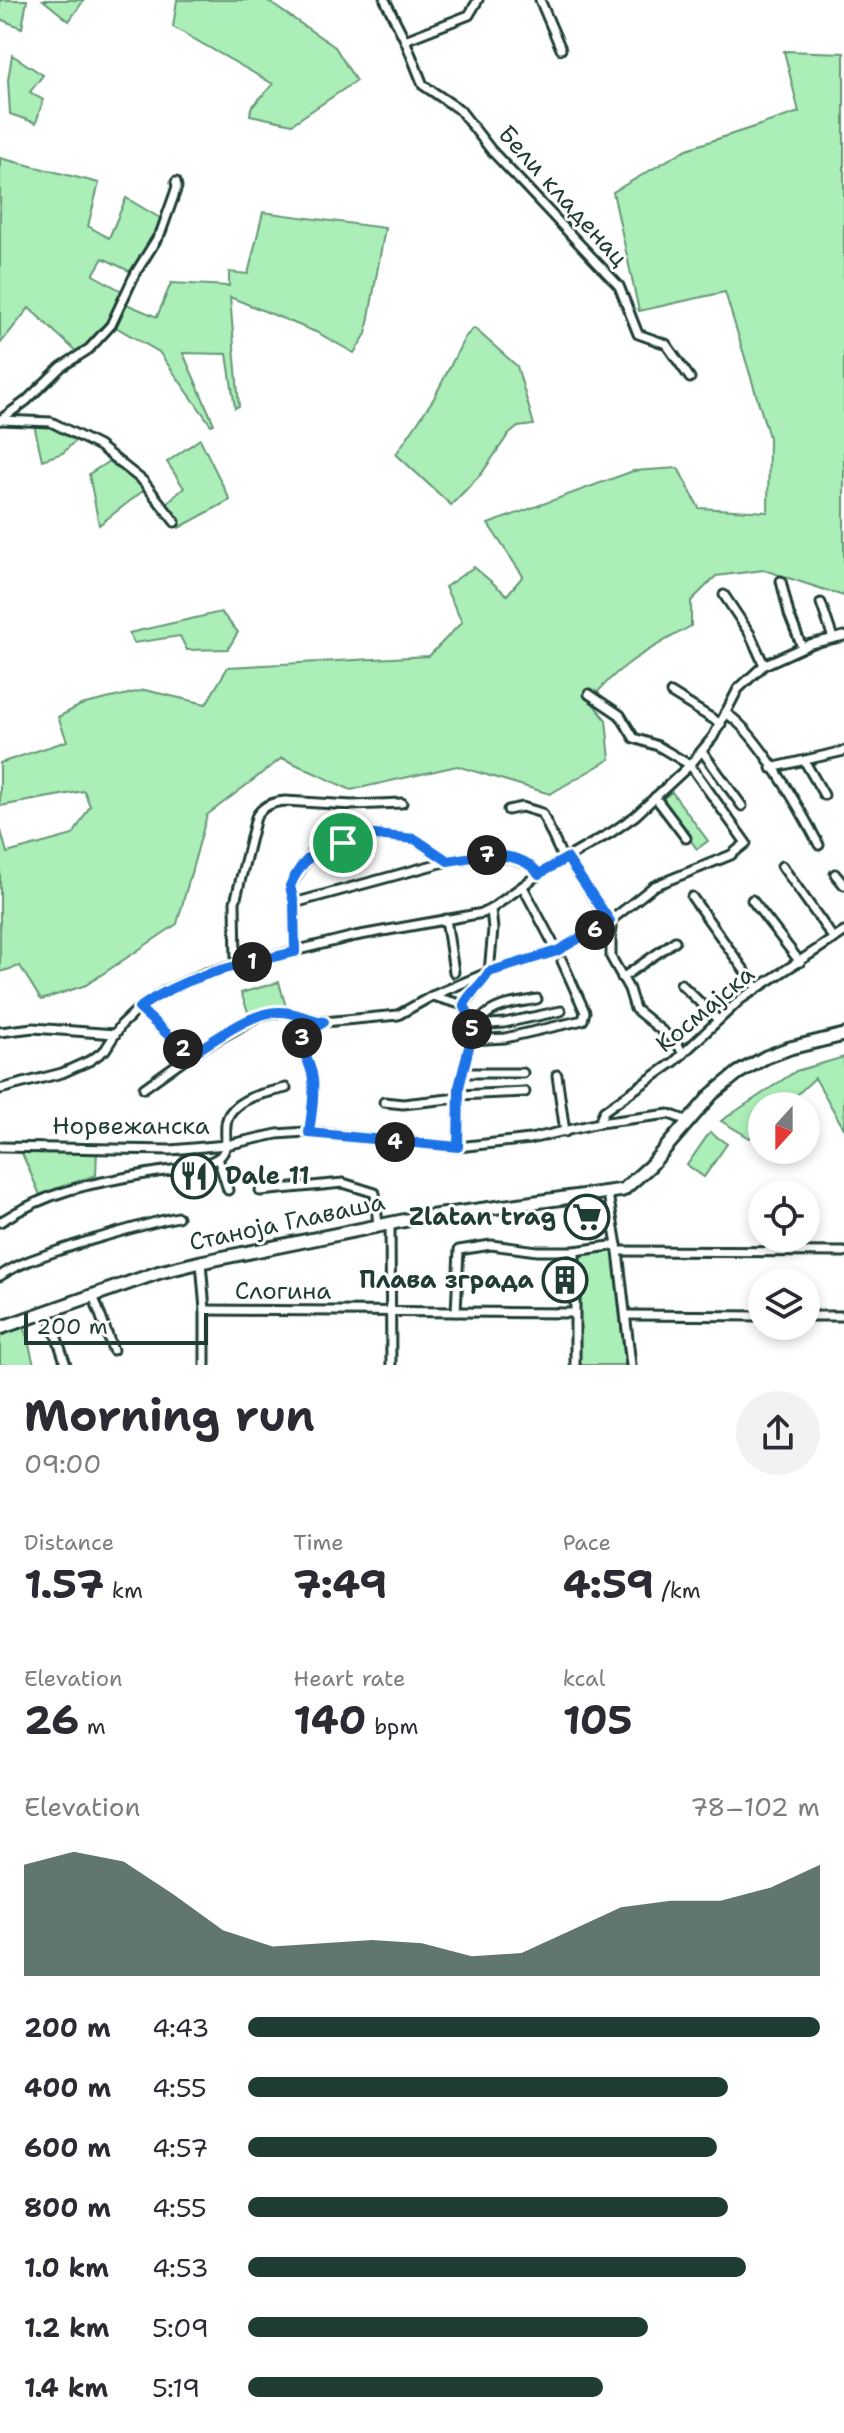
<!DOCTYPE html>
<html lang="en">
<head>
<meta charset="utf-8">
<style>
	:root { --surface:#fff; --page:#f2f2f3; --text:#2b2b33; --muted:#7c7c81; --accent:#1f3d34 }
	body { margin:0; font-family:"Shantell Sans",sans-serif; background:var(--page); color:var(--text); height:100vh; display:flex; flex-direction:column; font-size:30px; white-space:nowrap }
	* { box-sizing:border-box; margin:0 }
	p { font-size:26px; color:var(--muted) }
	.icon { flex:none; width:44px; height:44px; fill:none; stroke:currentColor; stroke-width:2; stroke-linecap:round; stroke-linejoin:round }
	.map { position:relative; height:1365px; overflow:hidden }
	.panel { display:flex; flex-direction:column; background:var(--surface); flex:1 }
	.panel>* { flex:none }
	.needle { width:52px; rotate:201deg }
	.buttons { position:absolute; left:748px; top:1092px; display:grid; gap:16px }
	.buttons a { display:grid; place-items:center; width:72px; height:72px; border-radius:50%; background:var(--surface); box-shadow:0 4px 12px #0003; font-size:40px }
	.scale { position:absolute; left:24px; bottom:20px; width:184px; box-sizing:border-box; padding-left:8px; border:4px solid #1f3d34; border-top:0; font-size:22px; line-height:28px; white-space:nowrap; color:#1f3d34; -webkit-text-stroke:6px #fff; paint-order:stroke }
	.pin { position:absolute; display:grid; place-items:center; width:68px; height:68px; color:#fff; margin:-34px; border:4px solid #fff; border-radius:50%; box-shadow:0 2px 8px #0007 }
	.km { position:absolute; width:40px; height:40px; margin:-20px; border-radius:50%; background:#222; color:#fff; font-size:22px; line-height:40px; text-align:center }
	.round { display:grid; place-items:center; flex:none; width:84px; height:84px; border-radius:42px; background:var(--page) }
	.summary { display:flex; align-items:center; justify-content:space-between; height:136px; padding:0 24px }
	h1 { font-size:44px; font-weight:700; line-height:60px }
	.figures { display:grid; grid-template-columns:repeat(3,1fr); gap:12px; height:136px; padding:8px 24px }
	.figures div { display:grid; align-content:center }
	.figures b { font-size:40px; font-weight:700 }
	.figures small { font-size:22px; font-weight:400 }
	.figures p { font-size:22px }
	.chart { height:224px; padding:16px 24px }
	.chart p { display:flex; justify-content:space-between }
	.chart svg { width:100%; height:144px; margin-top:8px; fill:var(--accent); opacity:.7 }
	ul { padding:0 24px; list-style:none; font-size:26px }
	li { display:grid; grid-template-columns:128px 96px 1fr; align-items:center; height:60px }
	li i { height:20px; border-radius:10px; background:var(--accent) }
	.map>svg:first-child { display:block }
	.green { fill:#abeeb8; stroke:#659676; stroke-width:2 }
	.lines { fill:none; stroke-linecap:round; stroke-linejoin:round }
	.street-casing { stroke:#1f3d34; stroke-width:13 }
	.primary-casing { stroke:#1f3d34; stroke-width:17 }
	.street { stroke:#fff; stroke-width:7 }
	.primary { stroke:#fff; stroke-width:11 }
	.route-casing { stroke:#fff; stroke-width:16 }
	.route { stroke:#1a73e8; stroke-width:10 }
	.labels { text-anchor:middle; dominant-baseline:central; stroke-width:6; stroke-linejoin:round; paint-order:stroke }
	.street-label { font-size:24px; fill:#1f3d34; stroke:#fff }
	.poi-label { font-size:24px; font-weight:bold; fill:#1f3d34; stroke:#fff; text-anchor:end }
</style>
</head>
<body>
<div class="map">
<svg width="844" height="1365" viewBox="0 0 844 1365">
	<rect width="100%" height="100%" fill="#fff"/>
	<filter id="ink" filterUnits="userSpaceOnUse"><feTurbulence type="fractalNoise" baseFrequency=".0125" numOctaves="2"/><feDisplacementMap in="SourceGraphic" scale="16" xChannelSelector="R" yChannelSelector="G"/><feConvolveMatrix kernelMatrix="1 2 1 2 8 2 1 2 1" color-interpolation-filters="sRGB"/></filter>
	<g filter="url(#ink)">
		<g class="green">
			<path d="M0,0H27L22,28L0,19Z"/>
			<path d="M43,0H84L69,21Z"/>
			<path d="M177,0H266L335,47L356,81L292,124L250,115L251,108L273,84L173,27Z"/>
			<path d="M784,51L844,53V596L764,570L716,576L691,601V626C654,647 616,665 591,701L606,720L610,759L550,794L457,766L351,790L282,758L207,815L177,924L86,985L41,1000L20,966L0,972V827L7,853L73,835L90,806L84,791L0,806V763L67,741L58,717L81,705L145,690L206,704L228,667L429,656L462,622L445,587L474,567L507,595L523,576L488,524L633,471L678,468L699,508L768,512L769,437L725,292L639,311L613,192L687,149L799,112Z"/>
			<path d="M12,55L43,75L30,92L43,100L36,123L10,114L8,80Z"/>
			<path d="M0,158L99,183L88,226L109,238L126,198L165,221L135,274L103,258L93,275L127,294L124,303L157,317L171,283L229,286V272L248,274L263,212L385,228L366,334L354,353L318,333L230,297L239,406L235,408L227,354L183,353L214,424L211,425L159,352L112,325L80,355L29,308L0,344Z"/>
			<path d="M474,328L517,366L534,425L518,427L508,435L482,473L451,505L396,454L434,398L465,337Z"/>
			<path d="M33,420H44L80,436L63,453L42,460Z"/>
			<path d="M200,439L230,500L179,528L163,506L184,488L167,462Z"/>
			<path d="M114,458L148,487L99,525L89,474Z"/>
			<path d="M221,612L238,632L228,649L187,650L180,636L134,643L129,633Z"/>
			<path d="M672,792L708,841L697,849L661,800Z"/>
			<path d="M279,982L286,1007L269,1008L250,1017L241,993Z"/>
			<path d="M844,1057V1129L815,1078L785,1106H762V1127L750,1138L721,1121L796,1071Z"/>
			<path d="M710,1132L727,1144L704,1177L687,1165Z"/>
			<path d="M21,1151H97L96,1175L40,1195Z"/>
			<path d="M613,1251L625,1365H577L578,1254Z"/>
			<path d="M23,1320L34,1365H0V1328Z"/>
		</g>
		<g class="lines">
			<g class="street-casing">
				<g id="street">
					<path d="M385,0L405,40L423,85L460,110L491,150L619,286L638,334L666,344L690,378"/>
					<path d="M540,0L561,49"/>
					<path d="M405,40L469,15L478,0"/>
					<path d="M0,420L26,401L61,367L89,349L111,325L135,274L161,232L177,187L176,182"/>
					<path d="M1,420L51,422L99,446L143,481L175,522"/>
					<path d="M781,581L789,614L802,647"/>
					<path d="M724,595L750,634L764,665"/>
					<path d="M821,603L833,638"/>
					<path d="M671,693L721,724"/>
					<path d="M725,713C755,728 803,814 819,845"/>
					<path d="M702,751L742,806"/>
					<path d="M805,762L824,795"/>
					<path d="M771,768L844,751"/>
					<path d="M655,797L686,838"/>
					<path d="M508,810L522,807L542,813L564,861"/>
					<path d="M567,858L611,925V957L629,989L635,1009L677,1043L683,1054"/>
					<path d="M782,866L834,939"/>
					<path d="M835,874L844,885"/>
					<path d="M523,887L557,951"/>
					<path d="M692,897L757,988"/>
					<path d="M752,900L800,962"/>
					<path d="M294,903L448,861L479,856L511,858L530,865L539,874"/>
					<path d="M446,919L454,972"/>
					<path d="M295,952L294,903L290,886L311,854L375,835L415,839L448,861"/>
					<path d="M236,964L235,902L256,817C262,806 272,802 285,801L352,805L402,803"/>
					<path d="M622,978L675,941"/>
					<path d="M681,984L718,1020"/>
					<path d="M432,996L464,1005"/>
					<path d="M139,1008L190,1055"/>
					<path d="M478,1025L504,1023L561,1011"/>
					<path d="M477,1026C488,1004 514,1004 537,999"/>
					<path d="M0,1032L33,1028L115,1034"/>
					<path d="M471,1040L505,1038L583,1020L585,1012L562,961"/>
					<path d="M462,1073H523"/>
					<path d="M557,1075L565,1132"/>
					<path d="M144,1088L190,1055L261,1015L284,1012L324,1022L398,1015L432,996L489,972L557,951L610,921L654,886L731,855L746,843L690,765L658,746L634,738L620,715L589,694"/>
					<path d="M0,1089L62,1073L91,1060L105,1050L121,1025L139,1008L165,991L205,973L355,936L483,913L491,909L539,874L612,832L635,816L690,765L713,737L738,689L764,665L810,644L844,636"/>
					<path d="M459,1095L525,1092"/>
					<path d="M384,1102L403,1104L458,1098"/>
					<path d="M599,1123L604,1111L674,1062L741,999L844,932"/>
					<path d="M309,1133C311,1116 315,1096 313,1079C311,1063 299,1052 304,1034L324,1022"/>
					<path d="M0,1147L171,1150L226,1145L277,1134L305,1132L458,1147L530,1139L599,1123L669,1114L688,1121"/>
					<path d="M458,1147L459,1087L473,1031L469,1015L464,1005L489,972L493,929L491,909"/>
					<path d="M218,1158L228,1190"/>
					<path d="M260,1191L343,1183L375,1193L378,1226"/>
					<path d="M608,1194L618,1251L631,1365"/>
					<path d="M0,1222C52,1189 93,1183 151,1173C172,1169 200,1169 218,1158C233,1148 220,1127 230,1113C242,1096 267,1093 286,1088"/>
					<path d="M390,1223L391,1365"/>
					<path d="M575,1251L617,1245"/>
					<path d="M618,1251L844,1252"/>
					<path d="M201,1262L205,1310V1365"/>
					<path d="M0,1276C22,1261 49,1254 75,1245C109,1235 143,1224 178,1217"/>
					<path d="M93,1295L113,1350"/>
					<path d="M205,1310L573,1313"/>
					<path d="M48,1311L66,1365"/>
					<path d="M456,1312L459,1250L491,1245L537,1251H575V1365"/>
					<path d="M626,1315L762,1316"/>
					<path d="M806,1316H844"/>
				</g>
			</g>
			<g class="primary-casing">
				<path id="primary" d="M0,1328L160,1272L201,1262L412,1219L623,1190L650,1166L712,1094L738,1073L766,1057L790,1048L844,1035"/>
			</g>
			<use href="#street" class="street"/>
			<use href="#primary" class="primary"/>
		</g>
	</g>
	<g class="lines" filter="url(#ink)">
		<g class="route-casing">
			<path id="route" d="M375,835L415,839L448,861C478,856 518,847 539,874L567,858L610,921L557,951L489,972C482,985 469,993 464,1005L469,1015L473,1031L459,1087L458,1147L309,1133C311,1116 315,1097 313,1080C312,1064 302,1056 302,1036L324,1022C309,1020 295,1012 281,1012C253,1010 214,1041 190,1055L139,1008C187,974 239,965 295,952L294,903L290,886C308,844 335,844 375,835Z"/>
		</g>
		<use href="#route" class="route"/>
	</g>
	<defs>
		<g id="restaurant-ring" transform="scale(2.3)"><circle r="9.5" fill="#fff" stroke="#1f3d34" stroke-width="1.5"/><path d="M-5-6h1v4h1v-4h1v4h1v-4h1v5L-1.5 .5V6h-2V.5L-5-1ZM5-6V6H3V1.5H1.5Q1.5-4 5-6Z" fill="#1f3d34"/></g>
		<g id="supermarket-ring" transform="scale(2.3)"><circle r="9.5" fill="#fff" stroke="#1f3d34" stroke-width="1.5"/><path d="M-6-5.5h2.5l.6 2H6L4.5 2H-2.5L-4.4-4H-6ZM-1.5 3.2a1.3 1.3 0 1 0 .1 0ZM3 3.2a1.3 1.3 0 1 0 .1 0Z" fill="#1f3d34"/></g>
		<g id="building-ring" transform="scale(2.3)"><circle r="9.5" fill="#fff" stroke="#1f3d34" stroke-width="1.5"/><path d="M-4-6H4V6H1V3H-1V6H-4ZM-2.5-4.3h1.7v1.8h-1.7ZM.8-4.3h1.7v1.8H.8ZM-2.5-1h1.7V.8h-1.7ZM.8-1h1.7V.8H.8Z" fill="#1f3d34"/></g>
	</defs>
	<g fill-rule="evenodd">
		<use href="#restaurant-ring" x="194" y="1176"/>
		<use href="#supermarket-ring" x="587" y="1217"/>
		<use href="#building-ring" x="565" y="1280"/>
	</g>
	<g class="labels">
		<g class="street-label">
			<text transform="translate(563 196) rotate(48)">Бели кладенац</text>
			<text transform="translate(705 1009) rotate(-40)">Космајска</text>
			<text x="131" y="1126">Норвежанска</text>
			<text transform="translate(287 1222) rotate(-12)">Станоја Главаша</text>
			<text x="283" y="1291">Слогина</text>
		</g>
		<g class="poi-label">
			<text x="225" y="1176" text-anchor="start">Dale 11</text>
			<text x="556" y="1217">Zlatan trag</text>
			<text x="534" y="1280">Плава зграда</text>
		</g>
	</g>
</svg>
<div class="buttons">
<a><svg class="needle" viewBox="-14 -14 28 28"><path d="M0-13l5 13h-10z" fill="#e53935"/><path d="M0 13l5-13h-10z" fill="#7c7c81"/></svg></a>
<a><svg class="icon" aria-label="locate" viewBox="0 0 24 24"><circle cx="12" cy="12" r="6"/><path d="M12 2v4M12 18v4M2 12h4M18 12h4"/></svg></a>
<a><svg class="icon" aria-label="layers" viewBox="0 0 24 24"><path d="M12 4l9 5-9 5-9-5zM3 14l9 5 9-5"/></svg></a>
</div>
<div class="scale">200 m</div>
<div class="pin" style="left:343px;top:843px;background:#1e9e55"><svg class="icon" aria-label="arrive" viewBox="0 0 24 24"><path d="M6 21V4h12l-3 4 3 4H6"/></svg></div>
<b class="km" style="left:252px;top:962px">1</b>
<b class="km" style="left:183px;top:1049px">2</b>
<b class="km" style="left:302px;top:1038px">3</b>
<b class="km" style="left:395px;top:1142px">4</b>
<b class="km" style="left:472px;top:1029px">5</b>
<b class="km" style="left:595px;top:930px">6</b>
<b class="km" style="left:487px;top:855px">7</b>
</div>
<section class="panel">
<div class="summary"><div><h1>Morning run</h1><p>09:00</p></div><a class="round"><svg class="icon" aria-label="share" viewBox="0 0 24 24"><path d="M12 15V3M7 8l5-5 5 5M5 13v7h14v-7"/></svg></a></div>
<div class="figures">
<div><p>Distance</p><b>1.57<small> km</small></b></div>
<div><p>Time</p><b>7:49</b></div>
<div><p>Pace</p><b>4:59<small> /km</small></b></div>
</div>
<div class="figures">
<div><p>Elevation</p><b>26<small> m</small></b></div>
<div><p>Heart rate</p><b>140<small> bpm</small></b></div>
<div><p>kcal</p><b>105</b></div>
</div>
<div class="chart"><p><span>Elevation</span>78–102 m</p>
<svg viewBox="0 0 160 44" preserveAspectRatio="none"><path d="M0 44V10L10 6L20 9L30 19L40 30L50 35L60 34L70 33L80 34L90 38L100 37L110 30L120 23L130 21L140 21L150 17L160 10V44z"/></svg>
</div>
<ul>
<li><b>200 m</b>4:43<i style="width:100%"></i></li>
<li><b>400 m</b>4:55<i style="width:84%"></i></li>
<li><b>600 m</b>4:57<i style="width:82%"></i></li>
<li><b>800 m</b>4:55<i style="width:84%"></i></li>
<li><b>1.0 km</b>4:53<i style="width:87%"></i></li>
<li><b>1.2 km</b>5:09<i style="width:70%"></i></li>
<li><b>1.4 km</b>5:19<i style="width:62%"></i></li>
</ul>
</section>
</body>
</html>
